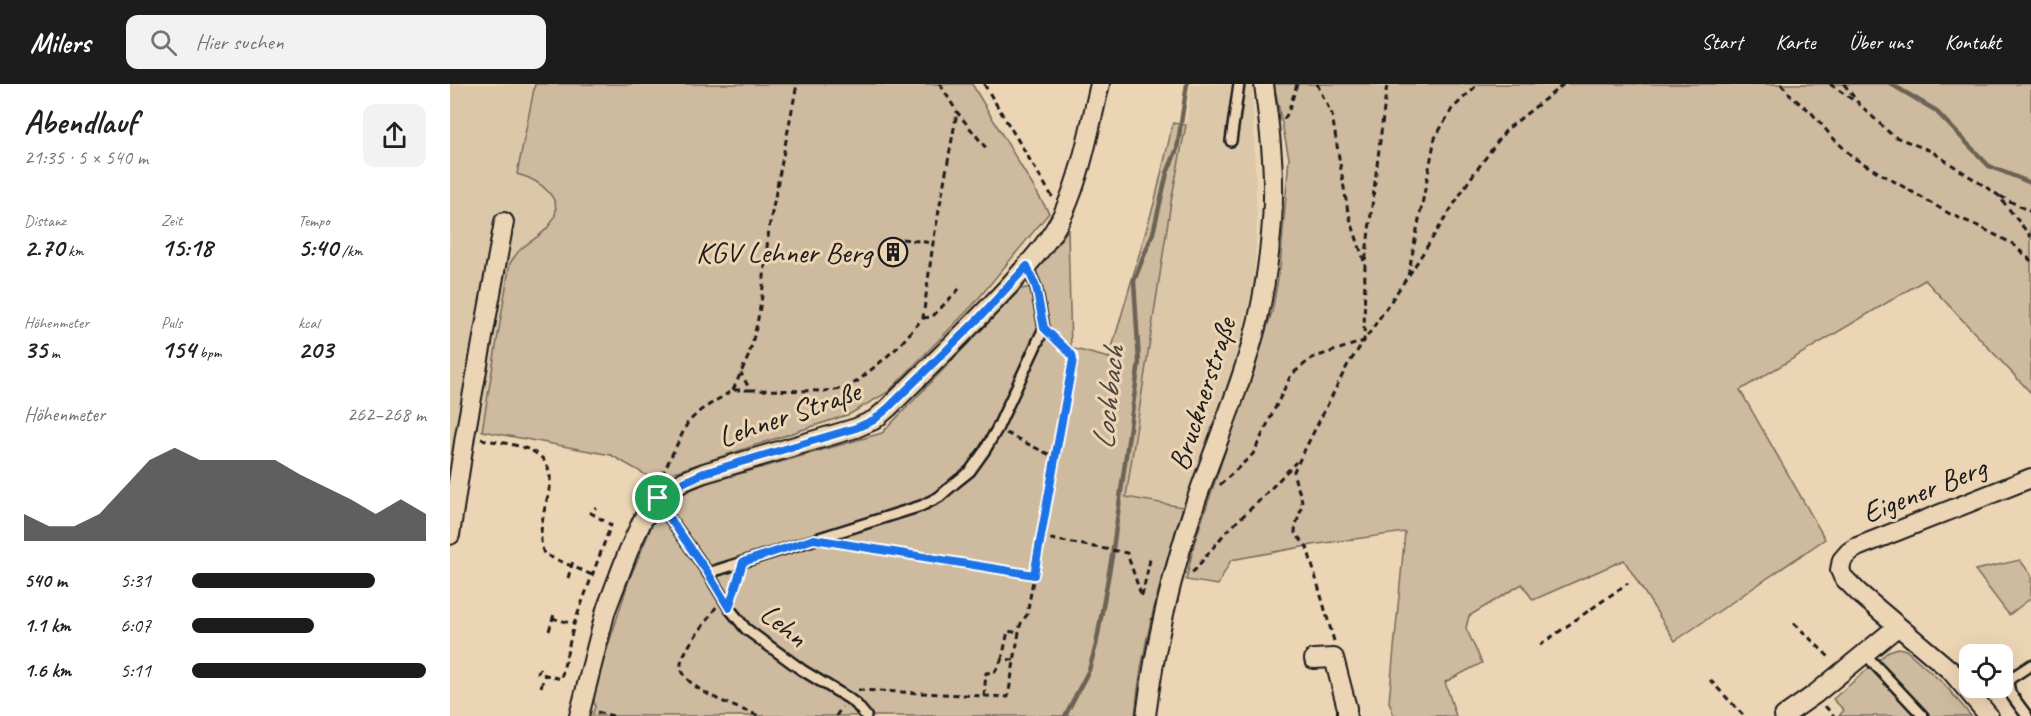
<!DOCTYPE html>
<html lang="de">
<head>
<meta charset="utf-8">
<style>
	:root { --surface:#fff; --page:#f2f2f2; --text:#202124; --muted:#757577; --accent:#1c1c1c }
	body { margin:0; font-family:Caveat,sans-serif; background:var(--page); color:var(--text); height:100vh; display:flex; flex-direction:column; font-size:22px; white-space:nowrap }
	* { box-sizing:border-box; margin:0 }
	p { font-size:20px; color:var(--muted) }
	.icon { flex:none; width:33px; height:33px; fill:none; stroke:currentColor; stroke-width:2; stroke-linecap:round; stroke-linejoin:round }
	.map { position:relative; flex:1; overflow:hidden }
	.panel { display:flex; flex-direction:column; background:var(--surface); width:450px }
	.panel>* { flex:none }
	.buttons { position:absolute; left:1509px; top:560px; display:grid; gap:12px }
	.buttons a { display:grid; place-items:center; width:54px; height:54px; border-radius:12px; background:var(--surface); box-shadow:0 6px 24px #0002; font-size:30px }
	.pin { position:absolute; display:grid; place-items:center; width:51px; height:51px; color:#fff; margin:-26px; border:3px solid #fff; border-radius:50%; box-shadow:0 2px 6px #0007 }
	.round { display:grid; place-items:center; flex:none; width:63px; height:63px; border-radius:12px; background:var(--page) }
	.headline { display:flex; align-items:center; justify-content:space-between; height:102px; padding:0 24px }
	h1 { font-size:33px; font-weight:700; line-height:45px }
	.metrics { display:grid; grid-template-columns:repeat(3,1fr); gap:9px; height:102px; padding:6px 24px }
	.metrics div { display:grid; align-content:center }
	.metrics b { font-size:26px; font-weight:700 }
	.metrics small { font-size:16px; font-weight:400 }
	.metrics p { font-size:16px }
	.chart { height:168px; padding:12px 24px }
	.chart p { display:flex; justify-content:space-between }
	.chart svg { width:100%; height:108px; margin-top:6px; fill:var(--accent); opacity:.7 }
	ul { padding:0 24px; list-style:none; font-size:20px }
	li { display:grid; grid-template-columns:96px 72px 1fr; align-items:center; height:45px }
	li i { height:15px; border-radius:8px; background:var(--accent) }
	header { display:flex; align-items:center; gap:36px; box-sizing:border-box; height:84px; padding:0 30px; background:var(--accent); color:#fff }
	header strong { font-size:28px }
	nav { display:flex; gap:33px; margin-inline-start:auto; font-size:21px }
	.search { width:420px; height:54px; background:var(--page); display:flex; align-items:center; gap:15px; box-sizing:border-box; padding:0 21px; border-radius:12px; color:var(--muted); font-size:22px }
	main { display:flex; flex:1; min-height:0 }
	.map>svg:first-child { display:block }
	.built { fill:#dcc7a9 }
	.green { fill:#ceba9e; stroke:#756b5d; stroke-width:1.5 }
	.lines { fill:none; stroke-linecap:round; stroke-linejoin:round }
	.stream { stroke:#6c6357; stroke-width:4.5 }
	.service-casing { stroke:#1c1c1c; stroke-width:14 }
	.minor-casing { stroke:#1c1c1c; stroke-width:22 }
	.path { stroke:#1c1c1c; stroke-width:3; stroke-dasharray:6 4.5; stroke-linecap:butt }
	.service { stroke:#ecd5b4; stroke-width:9 }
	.minor { stroke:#ecd5b4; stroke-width:18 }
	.route-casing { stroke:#fff; stroke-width:12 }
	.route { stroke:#1a73e8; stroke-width:8 }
	.labels { text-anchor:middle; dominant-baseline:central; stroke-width:6; stroke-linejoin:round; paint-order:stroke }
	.poi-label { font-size:30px; fill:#1c1c1c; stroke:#ecd5b4; text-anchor:end }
	.street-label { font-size:30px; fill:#1c1c1c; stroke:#ecd5b4 }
	.water-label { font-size:32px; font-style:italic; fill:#4b463e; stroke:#ecd5b4 }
</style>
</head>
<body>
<header>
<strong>Milers</strong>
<div class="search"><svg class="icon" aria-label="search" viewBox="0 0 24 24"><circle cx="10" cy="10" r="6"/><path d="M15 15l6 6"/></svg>Hier suchen</div>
<nav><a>Start</a><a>Karte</a><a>Über uns</a><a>Kontakt</a></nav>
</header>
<main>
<section class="panel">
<div class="headline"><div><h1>Abendlauf</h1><p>21:35 · 5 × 540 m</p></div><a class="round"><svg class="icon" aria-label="share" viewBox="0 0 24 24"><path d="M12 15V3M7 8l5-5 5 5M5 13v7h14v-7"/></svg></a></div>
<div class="metrics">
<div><p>Distanz</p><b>2.70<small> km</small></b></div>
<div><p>Zeit</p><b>15:18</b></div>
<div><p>Tempo</p><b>5:40<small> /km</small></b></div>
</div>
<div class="metrics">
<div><p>Höhenmeter</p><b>35<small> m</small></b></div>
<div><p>Puls</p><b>154<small> bpm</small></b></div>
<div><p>kcal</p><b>203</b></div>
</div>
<div class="chart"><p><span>Höhenmeter</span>262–268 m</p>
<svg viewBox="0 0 160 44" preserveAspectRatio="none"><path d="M0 44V33L10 38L20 38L30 33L40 22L50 11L60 6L70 11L80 11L90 11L100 11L110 17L120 22L130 27L140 33L150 27L160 33V44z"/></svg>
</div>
<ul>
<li><b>540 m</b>5:31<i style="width:78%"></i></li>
<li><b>1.1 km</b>6:07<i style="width:52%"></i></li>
<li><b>1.6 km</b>5:11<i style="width:100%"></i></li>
</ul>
</section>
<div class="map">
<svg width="1581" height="632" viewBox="0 0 1581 632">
	<rect width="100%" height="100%" fill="#ecd5b4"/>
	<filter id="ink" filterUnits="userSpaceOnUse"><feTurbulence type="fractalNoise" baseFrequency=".0167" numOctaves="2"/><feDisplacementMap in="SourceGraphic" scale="12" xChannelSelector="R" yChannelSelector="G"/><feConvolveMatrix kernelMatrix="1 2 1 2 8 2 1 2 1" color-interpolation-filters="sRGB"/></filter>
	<g filter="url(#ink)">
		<g class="built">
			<path d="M0,0H85L67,90L81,94L95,102L101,111L105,124L101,138L96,145L71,165L60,179L32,347L8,343L0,395Z"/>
			<path d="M741,0H802L807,136L804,198L779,308L733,423L676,413L721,118L733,63Z"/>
		</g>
		<g class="green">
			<path d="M85,0H522L599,129L523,221L438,308L400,330L203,395L161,371L32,347L60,179C64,174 67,168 72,164C80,157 91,152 98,143C120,117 90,96 67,90Z"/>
			<path d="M824,0H1581V309L1475,196L1290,306L1375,455L1225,557L1174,476L1083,516L1072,500L1019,532L1016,544L1032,579L995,598L1006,632H944L939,618L955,448L868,460L781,476L768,501L736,496L744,460L822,228L830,184L839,74Z"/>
			<path d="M723,39L736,41L721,118L676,413L733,423C712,492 691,560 685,632H142L145,623L143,610L179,496L203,439L220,419L236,408L254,400L432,349L571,205L591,201L586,186L618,146L621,264L659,274L705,116Z"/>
			<path d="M1570,476L1581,491V514L1559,531L1525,486Z"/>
			<path d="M1448,564L1456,566L1495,601L1521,632H1389L1394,626L1383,615L1439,567Z"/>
		</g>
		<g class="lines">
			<g class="stream">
				<path d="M1441,0L1485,26L1539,82L1581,99"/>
				<path d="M615,632L639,586L646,561L662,472L689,278L684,197L703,149L717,89L727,65L737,0"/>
			</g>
			<g class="service-casing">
				<g id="service">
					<path d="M781,57L789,0"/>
					<path d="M208,414L212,423L258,489L279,524L296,545L352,586L398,614L406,620L416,632"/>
					<path d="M258,489L471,422L489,413L505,399L520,387L535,366L547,345L594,244L586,203L577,182"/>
					<path d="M1414,569L1473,632"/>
					<path d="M1577,632L1560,609L1558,598L1561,594L1581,581"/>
				</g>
			</g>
			<g class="minor-casing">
				<g id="minor">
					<path d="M0,451L15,352L54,138"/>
					<path d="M864,575L884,574L897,624V632"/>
					<path d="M129,632L156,526L178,468L193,435L208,414L234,397L254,389L406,344L424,336L438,324C478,284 519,245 557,204C578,180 601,157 614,128C632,88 640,42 650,0"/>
					<path d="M696,632C705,559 722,489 745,420C766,358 793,299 808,235C817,194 824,141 823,99C823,66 818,33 814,0"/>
					<path d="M1334,632L1364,611L1447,543"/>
					<path d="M1539,632L1501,587L1409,509L1393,493L1390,486L1392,476L1399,468L1407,463L1581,394"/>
				</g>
			</g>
			<g class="path">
				<path d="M490,0L507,28L536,64"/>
				<path d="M534,0L603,114"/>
				<path d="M867,0L882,31L898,128L914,177"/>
				<path d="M1331,0L1343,14L1360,27L1383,54L1404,74L1500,130L1528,142L1563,160L1581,177"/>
				<path d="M1380,0L1406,18"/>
				<path d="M1394,0L1409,20L1443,52L1481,67L1548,111L1581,153"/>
				<path d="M834,35L838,29L847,0"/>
				<path d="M1550,112L1581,128"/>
				<path d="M452,155L483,159"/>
				<path d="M959,191L1020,95L1056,46L1114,0"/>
				<path d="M473,234L482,233L512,202"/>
				<path d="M283,306L299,271L307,240L312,212L319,144L347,0"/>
				<path d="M300,306L374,307L393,305L408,297L448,263L473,234L483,159L507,28"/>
				<path d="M556,349L604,373L623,276L622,271L602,252"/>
				<path d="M31,355C53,360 93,360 99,387C103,401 95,419 93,433C91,446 89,457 94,470L142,491"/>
				<path d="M212,391L238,338L251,326L283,306H300L291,289"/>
				<path d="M770,401L803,370L841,291L862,274L914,257L958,192L985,54L1002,25L1028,0"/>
				<path d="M590,453L677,469L692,514"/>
				<path d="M393,460L584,491L604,373"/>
				<path d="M742,488L744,487L775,449L811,415L846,378"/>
				<path d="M118,494L123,477"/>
				<path d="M284,508L289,491"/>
				<path d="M692,512L701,471"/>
				<path d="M266,523C256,539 241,555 233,573C218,602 290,624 309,632"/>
				<path d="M102,534L124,540"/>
				<path d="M1344,539L1381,575"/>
				<path d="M99,547L104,530"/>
				<path d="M884,557L857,463L845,449C845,438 851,430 852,420C852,409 844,400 844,387L897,282L914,257L915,179L937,0"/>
				<path d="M1090,561L1178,499"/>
				<path d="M564,576L552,575L558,547L569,549"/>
				<path d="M90,584L88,589L111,595L124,540L161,441L141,429L146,423"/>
				<path d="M1260,596L1294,632"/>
				<path d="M91,603L95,591"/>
				<path d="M408,606L558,613L570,542L572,537L577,531L584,491"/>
				<path d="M534,612L536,589L545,588L552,575"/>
				<path d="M1375,622L1384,632"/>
				<path d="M147,628L163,632"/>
				<path d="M386,632L392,623"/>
			</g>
			<use href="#service" class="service"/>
			<use href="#minor" class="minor"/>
		</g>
	</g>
	<g class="lines" filter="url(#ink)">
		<g class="route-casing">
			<path id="route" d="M577,182L586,203L594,244L622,271L623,276L584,491L364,455L293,478L279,524L258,489L212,423L208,414L234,398L254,389L406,344L424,336L438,324L531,232Z"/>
		</g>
		<use href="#route" class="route"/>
	</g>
	<defs>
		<g id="building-ring" transform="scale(1.5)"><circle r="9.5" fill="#ecd5b4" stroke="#1c1c1c" stroke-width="1.5"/><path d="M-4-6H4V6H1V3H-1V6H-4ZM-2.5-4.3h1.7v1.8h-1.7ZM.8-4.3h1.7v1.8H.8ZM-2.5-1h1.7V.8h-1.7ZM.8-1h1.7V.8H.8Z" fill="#1c1c1c"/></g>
	</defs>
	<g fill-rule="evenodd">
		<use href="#building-ring" x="443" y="168"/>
	</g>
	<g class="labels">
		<g class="poi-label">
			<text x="422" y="168">KGV Lehner Berg</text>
		</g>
		<g class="street-label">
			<text transform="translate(752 310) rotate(-72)">Brucknerstraße</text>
			<text transform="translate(339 330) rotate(-19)">Lehner Straße</text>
			<text transform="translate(1474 406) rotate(-22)">Eigener Berg</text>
			<text transform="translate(334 541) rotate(39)">Lehn</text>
		</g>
		<g class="water-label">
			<text transform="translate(658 314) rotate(-84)">Lochbach</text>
		</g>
	</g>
</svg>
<div class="buttons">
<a><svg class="icon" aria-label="locate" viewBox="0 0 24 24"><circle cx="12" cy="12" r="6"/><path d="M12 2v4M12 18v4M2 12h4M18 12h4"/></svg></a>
</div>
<div class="pin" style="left:208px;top:414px;background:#1e9e55"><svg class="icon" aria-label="arrive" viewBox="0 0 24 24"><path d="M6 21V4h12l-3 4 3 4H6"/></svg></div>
</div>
</main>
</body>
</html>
